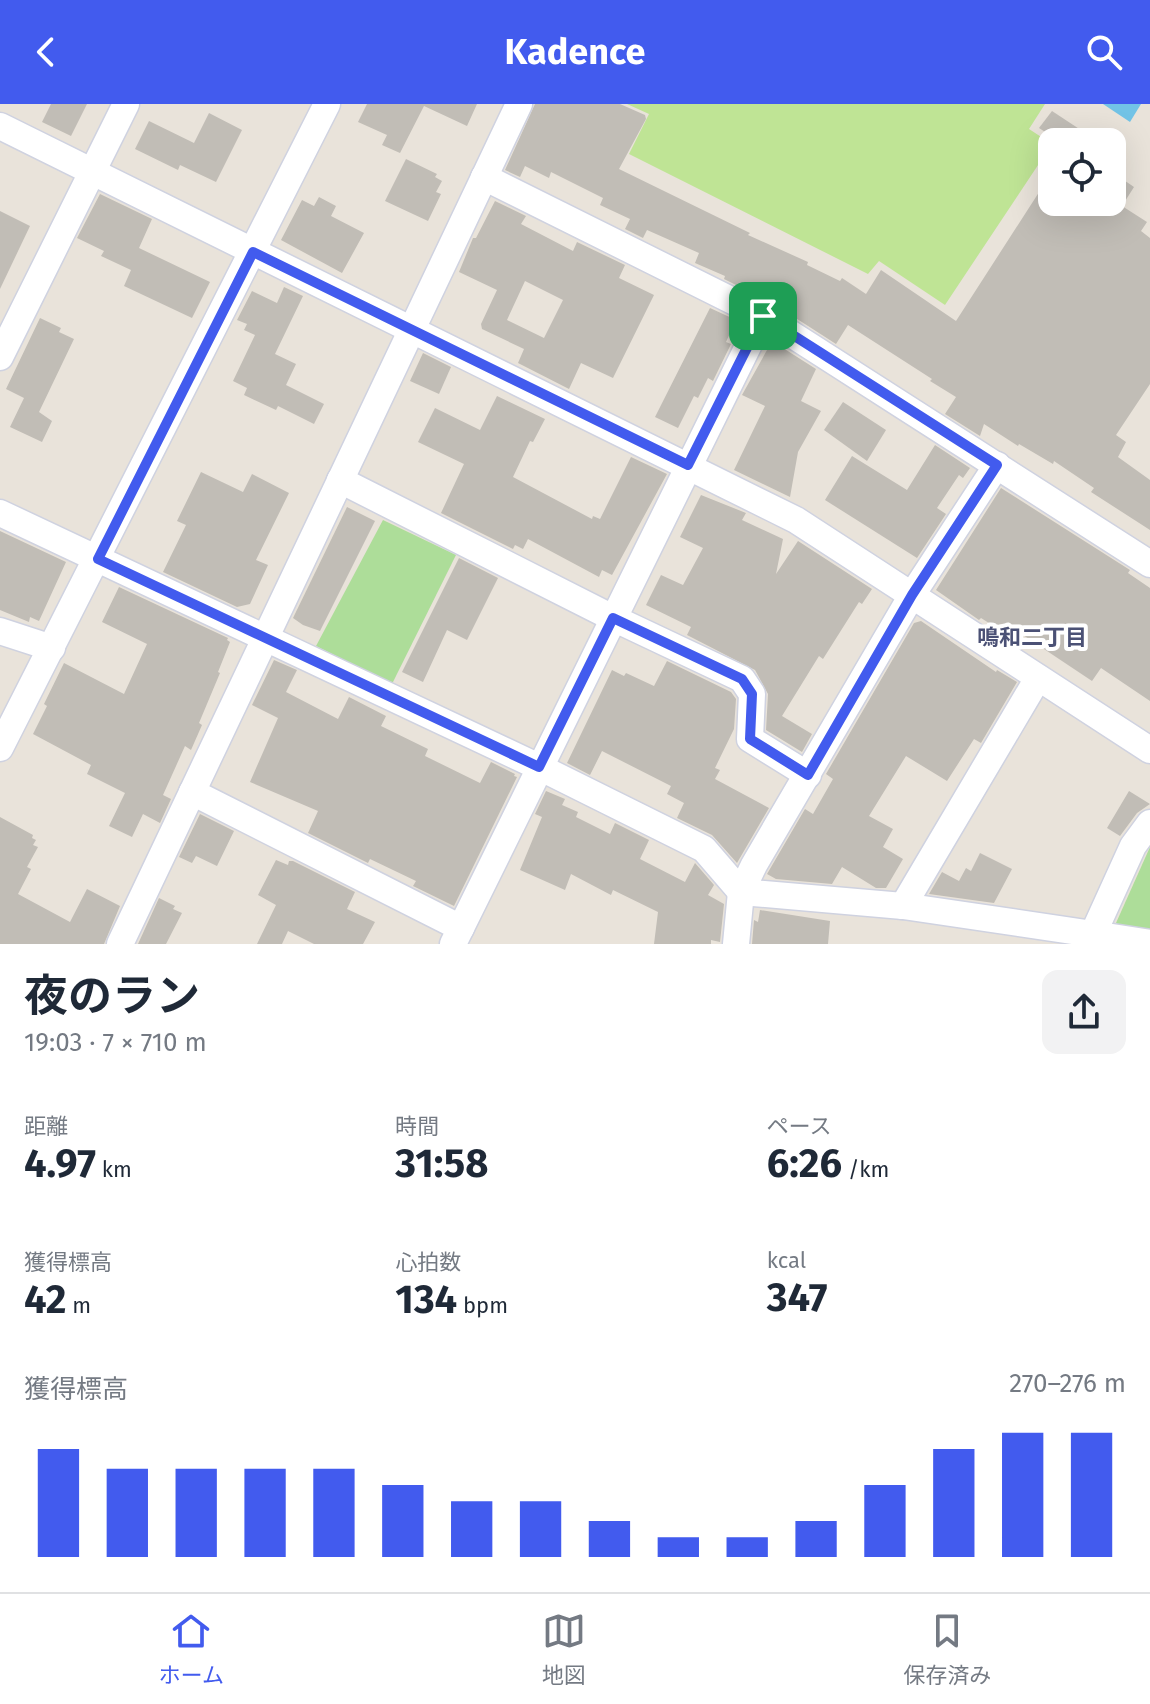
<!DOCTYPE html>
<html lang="ja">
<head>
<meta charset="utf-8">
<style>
	:root { --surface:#fff; --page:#f2f2f3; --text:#1f2937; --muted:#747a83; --line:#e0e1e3; --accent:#425bee }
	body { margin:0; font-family:"Fira Sans","Noto Sans JP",sans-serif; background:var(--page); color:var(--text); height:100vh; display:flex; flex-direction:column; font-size:30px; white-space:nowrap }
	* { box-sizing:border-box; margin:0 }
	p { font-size:26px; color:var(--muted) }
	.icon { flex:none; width:44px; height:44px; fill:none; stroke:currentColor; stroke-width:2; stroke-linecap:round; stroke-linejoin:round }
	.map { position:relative; height:840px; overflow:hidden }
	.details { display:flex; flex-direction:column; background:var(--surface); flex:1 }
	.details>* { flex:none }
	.tools { position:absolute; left:1038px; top:24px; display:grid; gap:16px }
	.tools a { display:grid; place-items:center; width:88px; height:88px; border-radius:16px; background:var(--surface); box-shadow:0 8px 32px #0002; font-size:40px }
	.pin { position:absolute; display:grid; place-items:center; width:68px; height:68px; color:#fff; margin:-34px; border-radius:16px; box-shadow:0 4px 12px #0006 }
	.round { display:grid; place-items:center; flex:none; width:84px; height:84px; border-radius:16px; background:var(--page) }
	.summary { display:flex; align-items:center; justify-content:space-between; height:136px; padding:0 24px }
	h1 { font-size:44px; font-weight:700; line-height:60px }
	.metrics { display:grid; grid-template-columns:repeat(3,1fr); gap:12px; height:136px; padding:8px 24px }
	.metrics div { display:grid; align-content:center }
	.metrics b { font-size:40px; font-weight:700 }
	.metrics small { font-size:22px; font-weight:400 }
	.metrics p { font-size:22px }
	.chart { height:224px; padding:16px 24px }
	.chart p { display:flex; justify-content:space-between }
	.chart svg { width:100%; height:144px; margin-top:8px; stroke:var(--accent); stroke-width:6 }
	header { display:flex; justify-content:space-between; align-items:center; height:104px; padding:0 24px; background:var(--accent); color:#fff; font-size:36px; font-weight:700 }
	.menu { display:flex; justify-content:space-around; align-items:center; height:112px; border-top:2px solid var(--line); background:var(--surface); font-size:22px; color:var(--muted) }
	.menu a { display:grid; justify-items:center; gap:4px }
	.menu .selected { color:var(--accent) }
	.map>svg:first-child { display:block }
	.green { fill:#addd99 }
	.pitch { fill:#bfe495 }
	.water { fill:#72c3e6 }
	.building { fill:#c1bdb6; fill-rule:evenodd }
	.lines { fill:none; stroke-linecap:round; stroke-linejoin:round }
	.minor-casing { stroke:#cfd2e0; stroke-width:29 }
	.minor { stroke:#fff; stroke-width:26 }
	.route-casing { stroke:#fff; stroke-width:16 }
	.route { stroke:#425bee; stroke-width:10 }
	.labels { text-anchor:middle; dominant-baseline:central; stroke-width:8; stroke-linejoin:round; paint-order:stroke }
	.neighbourhood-label { font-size:22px; font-weight:bold; fill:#4b5175; stroke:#fff }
</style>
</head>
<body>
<header><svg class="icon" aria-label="back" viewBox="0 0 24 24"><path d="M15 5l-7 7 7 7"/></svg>Kadence<svg class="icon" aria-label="search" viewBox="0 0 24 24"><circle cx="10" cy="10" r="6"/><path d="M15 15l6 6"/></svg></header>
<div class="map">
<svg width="1150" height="840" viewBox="0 0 1150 840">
	<rect width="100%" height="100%" fill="#e9e3da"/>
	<g class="green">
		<path d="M383,416L456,451L392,580L316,542Z"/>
		<path d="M1150,743V828L1120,825L1116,819Z"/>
	</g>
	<path class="pitch" d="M627,0H1045L1029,25L1052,40L945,201L879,157L868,170L629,50L649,10Z"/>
	<path class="water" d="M1103,0H1141L1130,18Z"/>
	<g class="building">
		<path d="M51,0H87L71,32L42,18Z"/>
		<path d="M367,0H477L467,22L424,2L400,49L382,41L387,31L358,18Z"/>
		<path d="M535,0H620L645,11L646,15L619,65L750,129L748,131L808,158L807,161L840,177L842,174L866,190L881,166L956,217L1052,68V98H1112V68L1134,83L1122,102L1147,118L1141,127L1150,134V280L1116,331L1126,338L1118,353L1150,376V426L1091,388L1094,384L1054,357L1053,360L1019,340L1018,342L984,320L980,332L945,310L956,293L930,277L932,275L848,221L836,240L791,211L795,201L753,182L750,188L724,175L725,172L695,159L699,149L647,126L643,134L625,125L630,115L600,101L603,94L551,68L549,74L525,62L520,73L505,66Z"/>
		<path d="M1052,7L1099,38H1061L1039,24Z"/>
		<path d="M209,9L242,26L216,78L180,61L178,66L135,45L149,17L194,39Z"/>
		<path d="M406,55L437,70L435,73L442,77L436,88L441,90L428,117L385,97Z"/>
		<path d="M100,90L152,115L139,144L210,178L192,214L124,182L131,166L101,152L104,147L77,134Z"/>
		<path d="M319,93L336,102L331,112L364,129L342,169L281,136L302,96L314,102Z"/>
		<path d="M495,97L526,112L521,120L573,147L577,138L625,161L619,174L654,191L613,274L581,259L569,285L518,259L524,245L482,225L481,220L497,186L459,168L473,134H476ZM525,177L563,196L544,234L507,216Z"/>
		<path d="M0,107L30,122L0,185Z"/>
		<path d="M284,183L303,192L275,250L296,260L286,281L324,300L314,320L278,302L276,306L244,291L247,284L233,277L255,231L244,226L247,220L237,216L252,187L277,199Z"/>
		<path d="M710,204L736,216L726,238L731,240L713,277L708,274L698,294L694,292L678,324L655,313Z"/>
		<path d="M40,214L61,224L59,228L74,235L39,308L52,317L42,338L10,323L24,294L6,285Z"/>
		<path d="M772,237L816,265L801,297L821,307L798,348L790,393L734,366L765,302L742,291Z"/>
		<path d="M423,249L451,263L439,290L410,277Z"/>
		<path d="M497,292L545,315L533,338L530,337L513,373L592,415L593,412L600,415L631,353L667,370L612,471L602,466L599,473L528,435L523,445L515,441L513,445L441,409L464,360L418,338L435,304L480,326Z"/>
		<path d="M843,298L886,326L867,357L824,326Z"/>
		<path d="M935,341L970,364L963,374L959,371L937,404L946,410L917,454L825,396L852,352L907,386Z"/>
		<path d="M201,368L243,388L252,370L289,389L256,456L268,461L250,500L237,503L163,468L186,421L177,417Z"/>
		<path d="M1001,384L1130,466L1128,469L1150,484V597L1101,564L1092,577L1020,529L1016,536L981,514L979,516L936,486Z"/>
		<path d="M701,391L746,409L742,416L783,435L776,470L798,437L872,485L862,500L859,498L823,555L819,552L782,612L812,630L802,648L766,626L768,590L755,566L687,531L691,523L646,501L661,471L683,481L703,444L680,433Z"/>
		<path d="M347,403L375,417L320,527L303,521L293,514Z"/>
		<path d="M0,427L66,458L39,517L30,513L29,518L0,506Z"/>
		<path d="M459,454L498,474L467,536L447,526L423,578L402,568Z"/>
		<path d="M119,483L228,534L227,536L230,538L218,568L220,569L199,619L202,621L191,646L185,642L163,691L171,695L160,719L143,710L132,733L109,722L125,689L87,670L91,661L33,630L47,602L44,600L64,559L124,590L147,540L102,518Z"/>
		<path d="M921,517L996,568L997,566L1017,578L981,639L974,635L947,677L906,652L869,712L893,725L883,743L903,755L886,784H876L842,763L832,780L776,775L767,770L805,705L813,710L833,675L826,670L914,519Z"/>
		<path d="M274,556L297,566L286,588L338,615L349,593L386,612L381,622L428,645L425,652L480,679L491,658L515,670L514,672L517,673L454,802L413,782L416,777L370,755L368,759L308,729L318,707L250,678L278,614L252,601Z"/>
		<path d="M667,557L731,588L736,595L734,625L715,664L720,666L715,675L769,704L737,759L712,731L677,714L684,699L667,690L671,682L602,647L590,671L567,659L612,566L624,572L626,569L654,582Z"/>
		<path d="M546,687L565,695L562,701L578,708L576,713L610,730L615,719L649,736L640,755L685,778L695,759L714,781L708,791L724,800L720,838L711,836V840H654L658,808L613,786L611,791L571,770L565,786L520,766L542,713L535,710Z"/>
		<path d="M1129,687L1150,700L1137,709L1120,732L1107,724Z"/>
		<path d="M200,710L234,727L217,762L196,752L192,759L179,753Z"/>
		<path d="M0,713L33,731L32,734L36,736L33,741L38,743L27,763L31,765L18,790L70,818L87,785L120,802L104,840H0Z"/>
		<path d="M980,749L1012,765L994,799L929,790L942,768L959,777L966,764L971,767Z"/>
		<path d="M276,756L288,761L289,757H293L355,788L347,805L375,818L363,840H314L288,827L282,840H257L276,801L258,791Z"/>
		<path d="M159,794L175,802L173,805L182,809L166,840H138Z"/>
		<path d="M760,806L830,817L828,840H752L754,816L758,818Z"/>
	</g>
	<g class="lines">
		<g class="minor-casing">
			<g id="minor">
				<path d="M0,22L796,416L1150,646"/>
				<path d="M484,73L763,212L1150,460"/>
				<path d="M0,253L126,0"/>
				<path d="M340,376L613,514L742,575L752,590L750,635L808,671"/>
				<path d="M0,409L539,663L704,745L741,788L903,802L1093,830L1091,840"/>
				<path d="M0,527L52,544"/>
				<path d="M0,644L327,0"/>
				<path d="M192,688L461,824"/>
				<path d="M1150,719L1133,742L1093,830L1150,839"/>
				<path d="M903,802L1038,574"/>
				<path d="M120,840L519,0"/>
				<path d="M453,840L763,212"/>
				<path d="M736,840L741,788L754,761L912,491L997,361"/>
			</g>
		</g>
		<use href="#minor" class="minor"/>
	</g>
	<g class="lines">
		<g class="route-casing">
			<path id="route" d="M253,148L688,361L763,212L997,361L912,491L808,671L750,635L752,590L742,575L613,514L539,663L98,455Z"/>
		</g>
		<use href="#route" class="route"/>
	</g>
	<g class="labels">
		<g class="neighbourhood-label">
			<text x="1032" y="533">鳴和二丁目</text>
		</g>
	</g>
</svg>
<div class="tools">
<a><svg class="icon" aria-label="locate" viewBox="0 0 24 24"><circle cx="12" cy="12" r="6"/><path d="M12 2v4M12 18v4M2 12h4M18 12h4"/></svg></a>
</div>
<div class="pin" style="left:763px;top:212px;background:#1e9e55"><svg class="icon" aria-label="arrive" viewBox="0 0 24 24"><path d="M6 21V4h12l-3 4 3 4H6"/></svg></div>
</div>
<section class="details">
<div class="summary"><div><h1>夜のラン</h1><p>19:03 · 7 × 710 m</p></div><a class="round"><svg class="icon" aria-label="share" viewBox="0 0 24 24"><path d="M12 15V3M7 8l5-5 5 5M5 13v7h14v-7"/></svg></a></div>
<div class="metrics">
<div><p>距離</p><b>4.97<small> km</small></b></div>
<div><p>時間</p><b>31:58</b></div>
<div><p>ペース</p><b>6:26<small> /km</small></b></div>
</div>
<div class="metrics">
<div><p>獲得標高</p><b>42<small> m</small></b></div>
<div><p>心拍数</p><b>134<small> bpm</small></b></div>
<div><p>kcal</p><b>347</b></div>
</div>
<div class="chart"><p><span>獲得標高</span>270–276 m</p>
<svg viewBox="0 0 160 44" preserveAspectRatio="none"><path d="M5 44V11M15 44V17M25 44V17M35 44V17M45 44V17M55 44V22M65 44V27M75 44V27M85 44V33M95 44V38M105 44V38M115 44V33M125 44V22M135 44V11M145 44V6M155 44V6"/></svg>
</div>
</section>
<nav class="menu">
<a class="selected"><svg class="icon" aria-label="home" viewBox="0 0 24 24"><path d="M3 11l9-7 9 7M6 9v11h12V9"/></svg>ホーム</a>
<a><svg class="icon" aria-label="map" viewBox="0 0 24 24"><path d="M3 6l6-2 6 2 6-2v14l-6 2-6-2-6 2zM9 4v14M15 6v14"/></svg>地図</a>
<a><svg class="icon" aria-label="saved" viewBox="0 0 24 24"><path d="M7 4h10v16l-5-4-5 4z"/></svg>保存済み</a>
</nav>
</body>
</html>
